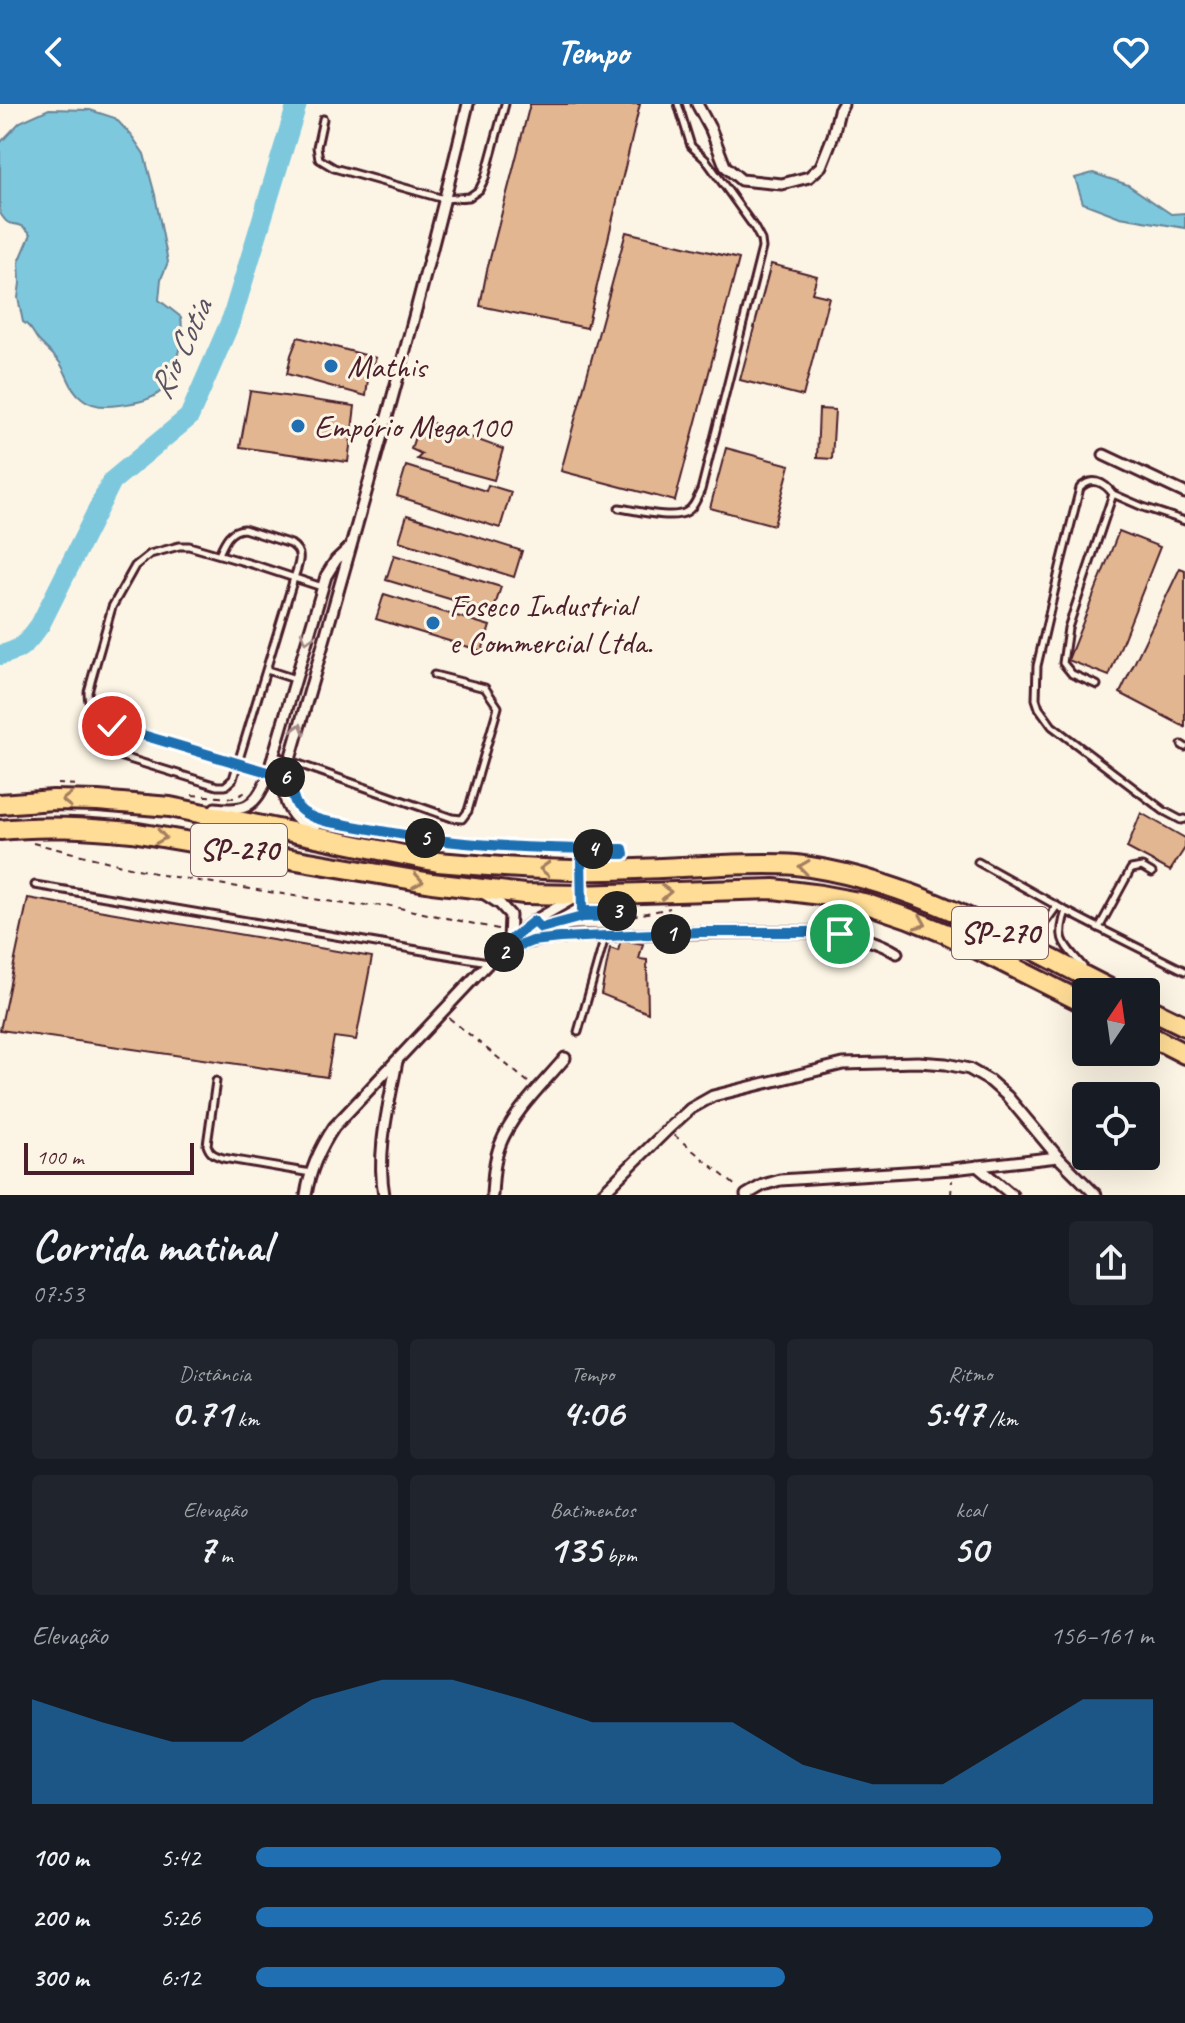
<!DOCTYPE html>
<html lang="pt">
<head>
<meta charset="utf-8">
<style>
	:root { --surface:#171b24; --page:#20242c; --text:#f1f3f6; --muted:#9ea1a6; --accent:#1f6fb2 }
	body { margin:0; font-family:Caveat,sans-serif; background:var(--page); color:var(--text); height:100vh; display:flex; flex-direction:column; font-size:30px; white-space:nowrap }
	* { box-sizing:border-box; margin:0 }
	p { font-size:26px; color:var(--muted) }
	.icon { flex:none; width:44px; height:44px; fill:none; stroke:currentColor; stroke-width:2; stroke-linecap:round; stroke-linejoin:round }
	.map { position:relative; height:1091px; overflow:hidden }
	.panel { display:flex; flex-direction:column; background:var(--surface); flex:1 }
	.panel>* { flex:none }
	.needle { width:52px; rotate:13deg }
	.fabs { position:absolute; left:1072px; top:874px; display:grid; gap:16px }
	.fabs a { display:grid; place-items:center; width:88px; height:88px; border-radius:8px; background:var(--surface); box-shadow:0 8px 32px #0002; font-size:40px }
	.scale { position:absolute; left:24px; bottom:20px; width:170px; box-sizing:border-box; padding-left:8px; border:4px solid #4a1f2b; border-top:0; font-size:22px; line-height:28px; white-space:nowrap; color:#4a1f2b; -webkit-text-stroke:6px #fcf5e5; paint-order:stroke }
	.pin { position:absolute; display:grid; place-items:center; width:68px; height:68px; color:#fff; margin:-34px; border:4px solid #fff; border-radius:50%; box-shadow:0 2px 8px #0007 }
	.km { position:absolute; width:40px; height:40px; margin:-20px; border-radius:50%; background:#222; color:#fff; font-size:22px; line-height:40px; text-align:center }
	.round { display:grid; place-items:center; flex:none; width:84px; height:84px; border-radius:8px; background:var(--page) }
	.summary { display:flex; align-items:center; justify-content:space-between; height:136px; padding:0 32px }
	h1 { font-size:44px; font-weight:700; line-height:60px }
	.figures { display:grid; grid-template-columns:repeat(3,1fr); gap:12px; height:136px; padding:8px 32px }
	.figures div { display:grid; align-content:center; border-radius:8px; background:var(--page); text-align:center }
	.figures b { font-size:40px; font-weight:700 }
	.figures small { font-size:22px; font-weight:400 }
	.figures p { font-size:22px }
	.chart { height:224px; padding:16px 32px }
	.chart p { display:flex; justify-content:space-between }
	.chart svg { width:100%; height:144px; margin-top:8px; fill:var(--accent); opacity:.7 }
	ul { padding:0 32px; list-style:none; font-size:26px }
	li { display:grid; grid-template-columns:128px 96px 1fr; align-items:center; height:60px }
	li i { height:20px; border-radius:10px; background:var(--accent) }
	header { display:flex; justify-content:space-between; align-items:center; height:104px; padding:0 32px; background:var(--accent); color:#fff; font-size:36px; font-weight:700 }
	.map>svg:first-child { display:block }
	.water { fill:#7ec8de; stroke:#698496; stroke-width:2 }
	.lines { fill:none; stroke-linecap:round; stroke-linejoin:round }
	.river { stroke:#7ec8de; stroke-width:20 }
	.building { fill:#e1b691; stroke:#4a1f2b; stroke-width:2 }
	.lane-casing { stroke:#4a1f2b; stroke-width:11 }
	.street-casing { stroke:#4a1f2b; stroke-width:15 }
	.highway-casing { stroke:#4a1f2b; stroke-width:24 }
	.path { stroke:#4a1f2b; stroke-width:2; stroke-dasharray:6 6; stroke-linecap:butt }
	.lane { stroke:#fcf5e5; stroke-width:5 }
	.street { stroke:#fcf5e5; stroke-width:9 }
	.highway { stroke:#ffdd96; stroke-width:18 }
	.path-bridge { stroke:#4a1f2b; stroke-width:2; stroke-dasharray:6 6; stroke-linecap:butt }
	.oneway { stroke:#a38a88 }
	.oneway2 { stroke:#a47e60 }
	.route-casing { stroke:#fff; stroke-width:16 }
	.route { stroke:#1f6fb2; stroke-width:10 }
	.poi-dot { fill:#1f6fb2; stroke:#fcf5e5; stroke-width:3 }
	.labels { text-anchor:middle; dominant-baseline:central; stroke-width:6; stroke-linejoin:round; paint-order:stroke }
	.shield { fill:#fcf5e5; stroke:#7f5f63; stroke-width:2 }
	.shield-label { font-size:30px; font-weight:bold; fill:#4a1f2b }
	.poi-label { font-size:32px; fill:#4a1f2b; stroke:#fcf5e5; text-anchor:start }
	.water-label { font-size:34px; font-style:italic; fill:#5a5261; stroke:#fcf5e5 }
</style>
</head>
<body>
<header><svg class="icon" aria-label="back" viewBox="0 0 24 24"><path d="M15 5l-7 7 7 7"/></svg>Tempo<svg class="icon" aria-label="heart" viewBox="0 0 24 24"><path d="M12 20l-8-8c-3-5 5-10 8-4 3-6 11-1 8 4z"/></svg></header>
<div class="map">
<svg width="1185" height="1091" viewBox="0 0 1185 1091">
	<rect width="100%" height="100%" fill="#fcf5e5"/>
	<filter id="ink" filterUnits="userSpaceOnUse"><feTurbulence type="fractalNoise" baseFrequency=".0125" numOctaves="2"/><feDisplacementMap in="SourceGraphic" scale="16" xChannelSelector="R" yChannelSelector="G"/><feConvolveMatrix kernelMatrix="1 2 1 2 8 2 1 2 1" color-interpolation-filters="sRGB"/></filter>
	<g filter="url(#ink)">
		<g class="water">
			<path d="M49,5L90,6L115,14L131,31L144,50L155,91L168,158L161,175L159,196L181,213C183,226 181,238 178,250C169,288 158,297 119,301C107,303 93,303 83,295C70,286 68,271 60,259C54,250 45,244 38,236C33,229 31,222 23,218L18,194L20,179L19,158L31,130C28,127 26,124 22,122C11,117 10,125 0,109V39L20,18Z"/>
			<path d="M1093,69L1128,81L1171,110L1185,109V124L1120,113L1083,99L1075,74Z"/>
		</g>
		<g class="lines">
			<path class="river" d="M0,551C22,546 27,539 40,521L112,377L189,313L232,214L297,0"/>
		</g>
		<g class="building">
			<path d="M530,0H640L587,224L480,202L487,166Z"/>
			<path d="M626,128L739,155L675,397L561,367Z"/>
			<path d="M771,160L817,172L812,189L829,193L803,292L740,276Z"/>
			<path d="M298,233L376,254L368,275L366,292L287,270L291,251Z"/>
			<path d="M250,287L355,302L348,358L240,343Z"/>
			<path d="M819,305L835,306L832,355L817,354Z"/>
			<path d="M432,319L503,345L494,376L417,355L422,350L411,345L419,320L429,323Z"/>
			<path d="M726,344L790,361L774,421L710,404Z"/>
			<path d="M406,362L486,387L488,381L511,388L500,424L397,392Z"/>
			<path d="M407,411L522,447L514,473L399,437Z"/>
			<path d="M1119,427L1160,443L1109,572L1068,556Z"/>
			<path d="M394,451L501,483L493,508L386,476Z"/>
			<path d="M1180,464L1185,466V623L1120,589Z"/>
			<path d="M384,490L490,522L482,547L376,515Z"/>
			<path d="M1141,709L1185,734V744L1170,767L1127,744Z"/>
			<path d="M28,794L372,853L356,936L334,933L327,973L0,926Z"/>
			<path d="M621,836L643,840L639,855L647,856L648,909L601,890L610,844L618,847Z"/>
		</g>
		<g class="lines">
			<g class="lane-casing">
				<g id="lane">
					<path d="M323,15L317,43L319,55L334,64L444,95L469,93L479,86L485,74L505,0"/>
					<path d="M1113,390C1104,378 1092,372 1080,384L1060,463L1037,562L1036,595L1039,604L1052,622L1164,707L1181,716L1185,715"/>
					<path d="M619,404C635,406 672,416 686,408C694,404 697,394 701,386L762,144L761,136L754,123L706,56L691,42L678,0"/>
					<path d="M267,566L295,575"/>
					<path d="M1097,581L1072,570L1063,559L1068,524L1113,390L1143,403L1185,417"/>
					<path d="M112,622L106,641L109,648L113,650L217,682H225L233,675L294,474C298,461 305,449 291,440L244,425C229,426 225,437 219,450"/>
					<path d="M1182,641L1185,643"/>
					<path d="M273,651L452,714L462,715L468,707L498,603L485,584L434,571"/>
					<path d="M284,673L112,622C97,613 88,607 88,588L112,503L135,462L150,450L179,442H189L255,461L322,483"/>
					<path d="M978,758L1066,807L1099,824L1131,765L1142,763L1152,769"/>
					<path d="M35,781L488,858"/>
					<path d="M1066,807C1055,839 1066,841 1085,865"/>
					<path d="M1000,819C1034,834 1036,832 1057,802"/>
					<path d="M1099,824L1185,867"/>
					<path d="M578,928L605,833"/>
					<path d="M216,977L207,1041C210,1050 214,1051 223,1054L311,1069"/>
				</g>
			</g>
			<g class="street-casing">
				<g id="street">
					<path d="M697,0L711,26L725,62L741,76L782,80L809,73L821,62L833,32L839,7L843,0"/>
					<path d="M1104,351L1185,389"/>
					<path d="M215,704C243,707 254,705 266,677L326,472L336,456L350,443"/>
					<path d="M315,725C290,717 281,697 285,673C349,450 414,226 468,0"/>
					<path d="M483,789L500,800L510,811L509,837"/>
					<path d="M499,849C511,845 522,839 534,837C567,830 604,832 638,831C677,829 715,828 754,828C802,828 855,823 897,849"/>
					<path d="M977,1062L1012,1091"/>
					<path d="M306,1091C310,1066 320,1044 334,1023L509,837L534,817L574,794"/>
					<path d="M384,1091C376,1047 389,1001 397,957"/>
					<path d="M492,1091C493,1074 494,1057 500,1041C512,1009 544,979 565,954"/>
					<path d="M601,1091L667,1026L690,1005L713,992L843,960L918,958L946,960L969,965L990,977L1007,992L1058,1053L1096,1091"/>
					<path d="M746,1091L763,1081L780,1076L953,1065L1058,1053"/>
				</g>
			</g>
			<g class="highway-casing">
				<g id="highway">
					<path d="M0,700L53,696L98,697L170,703L438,758C495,763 551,767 608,766C647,765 685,763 723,761C747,760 772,759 796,761C912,775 1014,837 1116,888"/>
					<path d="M0,726C44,721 88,724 132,728L432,779L524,790L579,791L774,785L821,791L864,799L908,814L947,830L1086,900"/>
					<path d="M1146,903L1185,922"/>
					<path d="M1146,930L1185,950"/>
				</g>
			</g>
			<g class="path">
				<path d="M57,680L78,681"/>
				<path d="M192,691L234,694L248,687"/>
				<path d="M321,716L444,737L512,743L581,745"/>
				<path d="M33,739L162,771L358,802L386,801L498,825"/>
				<path d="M572,816C606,819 637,811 670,804"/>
				<path d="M544,824L582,813"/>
				<path d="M449,914L528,978"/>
				<path d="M674,1031L737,1083"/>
				<path d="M951,1091L952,1076"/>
			</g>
			<use href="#lane" class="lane"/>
			<use href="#street" class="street"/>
			<use href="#highway" class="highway"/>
			<path class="path-bridge" d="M581,745H623L624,750H581L582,807H625V812L582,813"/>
		</g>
		<defs><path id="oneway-chevron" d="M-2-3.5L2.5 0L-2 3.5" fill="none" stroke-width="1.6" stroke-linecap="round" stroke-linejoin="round" transform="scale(2)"/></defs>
		<g class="oneway">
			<use href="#oneway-chevron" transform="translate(307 534) rotate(106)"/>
			<use href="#oneway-chevron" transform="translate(299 625) rotate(-74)"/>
		</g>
		<g class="oneway2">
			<use href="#oneway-chevron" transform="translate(67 696) rotate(-179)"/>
			<use href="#oneway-chevron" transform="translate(161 733) rotate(9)"/>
			<use href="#oneway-chevron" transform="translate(804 763) rotate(-172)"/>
			<use href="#oneway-chevron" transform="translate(545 765) rotate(-178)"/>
			<use href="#oneway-chevron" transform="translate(418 777) rotate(10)"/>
			<use href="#oneway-chevron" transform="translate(666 788) rotate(-2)"/>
			<use href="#oneway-chevron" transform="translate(921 819) rotate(23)"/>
		</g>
	</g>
	<g class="lines" filter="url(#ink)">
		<g class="route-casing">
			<path id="route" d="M112,622L291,675C292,702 298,710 325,717C365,724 406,732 446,737C505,744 564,745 623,745L624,750H581L582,807H625V812L582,813L541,824L534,817L509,837L496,851L532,837L560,834L701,828H809L840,830"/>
		</g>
		<use href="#route" class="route"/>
	</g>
	<g class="poi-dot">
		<circle cx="331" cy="262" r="8"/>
		<circle cx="298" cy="322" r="8"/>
		<circle cx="433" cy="519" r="8"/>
	</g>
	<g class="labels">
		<g class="shield">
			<rect x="191" y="720" width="96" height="52" rx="6"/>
			<rect x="952" y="803" width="96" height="52" rx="6"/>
		</g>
		<g class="shield-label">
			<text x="239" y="746">SP-270</text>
			<text x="1000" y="829">SP-270</text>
		</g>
		<g class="poi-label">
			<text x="347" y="262">Mathis</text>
			<text x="314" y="322">Empório Mega100</text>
			<text x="449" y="501">Foseco Industrial<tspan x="449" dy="37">e Commercial Ltda.</tspan></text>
		</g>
		<g class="water-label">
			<text transform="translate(180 245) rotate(-65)">Rio Cotia</text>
		</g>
	</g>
</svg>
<div class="fabs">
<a><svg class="needle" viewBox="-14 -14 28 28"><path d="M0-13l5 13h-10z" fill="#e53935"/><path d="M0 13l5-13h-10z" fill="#9ea1a6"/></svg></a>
<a><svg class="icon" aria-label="locate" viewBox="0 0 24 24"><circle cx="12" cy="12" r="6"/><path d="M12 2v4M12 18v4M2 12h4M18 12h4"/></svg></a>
</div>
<div class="scale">100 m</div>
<div class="pin" style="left:840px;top:830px;background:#1e9e55"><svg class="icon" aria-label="arrive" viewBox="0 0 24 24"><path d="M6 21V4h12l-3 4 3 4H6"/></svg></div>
<div class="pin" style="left:112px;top:622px;background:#d93025"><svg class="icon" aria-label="check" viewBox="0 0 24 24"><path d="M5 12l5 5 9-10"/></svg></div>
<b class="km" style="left:671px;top:830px">1</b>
<b class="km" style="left:504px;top:848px">2</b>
<b class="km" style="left:617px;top:807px">3</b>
<b class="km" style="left:593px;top:745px">4</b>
<b class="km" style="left:425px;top:734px">5</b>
<b class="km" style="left:285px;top:673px">6</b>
</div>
<section class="panel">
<div class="summary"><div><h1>Corrida matinal</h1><p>07:53</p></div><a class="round"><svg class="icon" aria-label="share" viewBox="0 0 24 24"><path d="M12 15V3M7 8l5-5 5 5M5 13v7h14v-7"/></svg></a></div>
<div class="figures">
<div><p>Distância</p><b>0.71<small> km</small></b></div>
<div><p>Tempo</p><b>4:06</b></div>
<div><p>Ritmo</p><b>5:47<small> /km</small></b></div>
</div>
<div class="figures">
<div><p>Elevação</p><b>7<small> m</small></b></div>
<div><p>Batimentos</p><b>135<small> bpm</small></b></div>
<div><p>kcal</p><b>50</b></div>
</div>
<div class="chart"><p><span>Elevação</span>156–161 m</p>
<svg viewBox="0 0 160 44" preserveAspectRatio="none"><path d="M0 44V12L10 19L20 25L30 25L40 12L50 6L60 6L70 12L80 19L90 19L100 19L110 32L120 38L130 38L140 25L150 12L160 12V44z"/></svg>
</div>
<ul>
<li><b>100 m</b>5:42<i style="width:83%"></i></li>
<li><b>200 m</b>5:26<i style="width:100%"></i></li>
<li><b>300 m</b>6:12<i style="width:59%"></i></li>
</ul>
</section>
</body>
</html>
